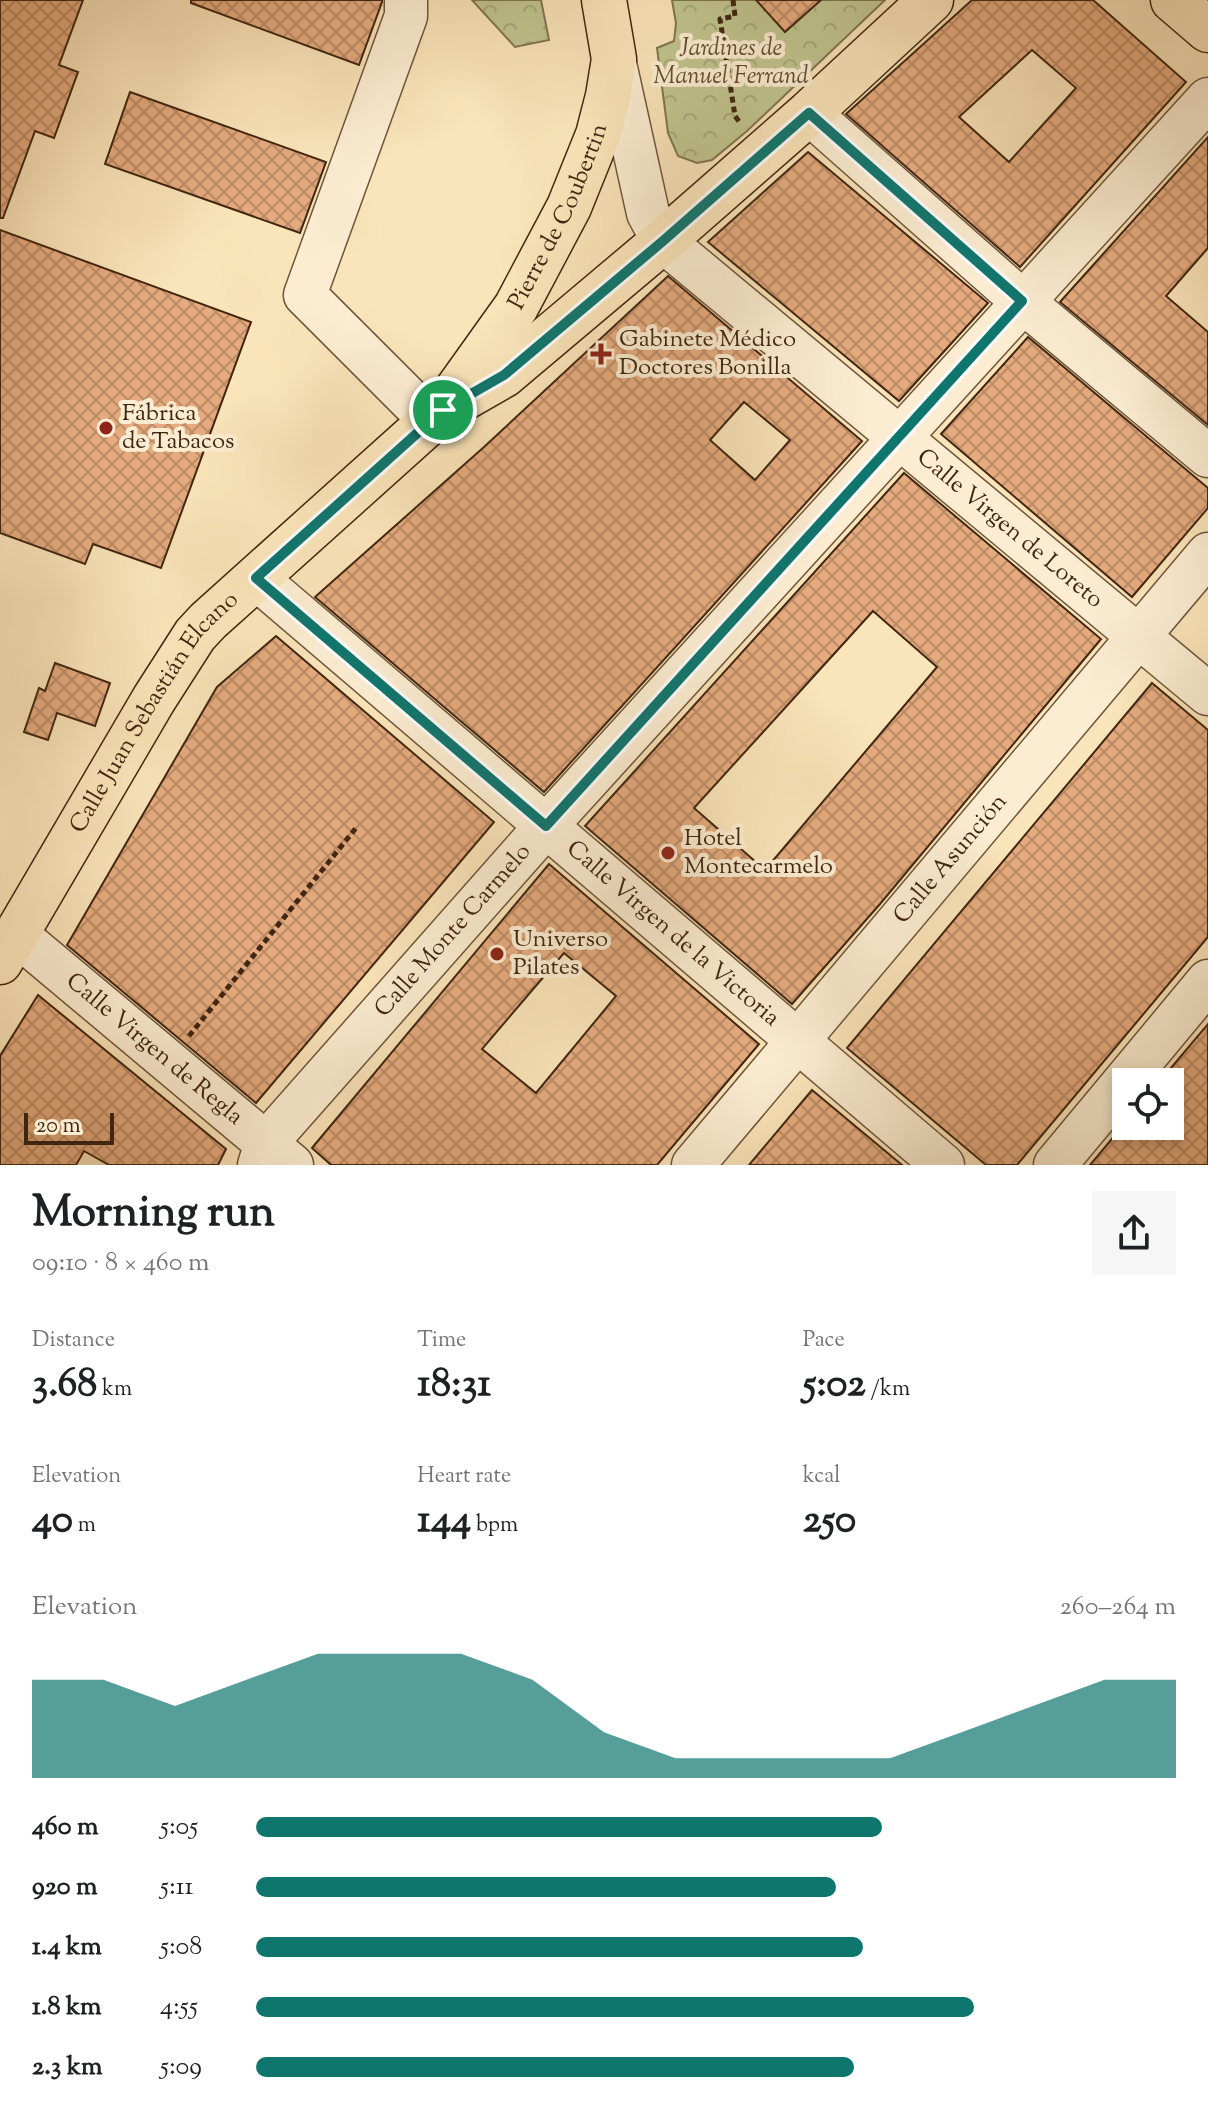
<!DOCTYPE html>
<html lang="en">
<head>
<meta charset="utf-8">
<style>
	:root { --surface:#fff; --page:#f6f6f6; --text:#202124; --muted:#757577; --accent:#0f766e }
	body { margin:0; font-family:"Sorts Mill Goudy",serif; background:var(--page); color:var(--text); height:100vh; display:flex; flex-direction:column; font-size:30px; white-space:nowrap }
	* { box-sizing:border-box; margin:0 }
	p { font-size:26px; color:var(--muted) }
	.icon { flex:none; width:44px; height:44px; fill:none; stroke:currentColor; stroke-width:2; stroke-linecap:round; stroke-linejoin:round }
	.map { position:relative; height:1165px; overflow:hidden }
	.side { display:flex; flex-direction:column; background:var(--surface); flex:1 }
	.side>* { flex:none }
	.fabs { position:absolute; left:1112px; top:1068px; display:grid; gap:16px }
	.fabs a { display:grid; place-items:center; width:72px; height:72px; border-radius:0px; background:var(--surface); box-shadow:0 4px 12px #0003; font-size:40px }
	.scale { position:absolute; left:24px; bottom:20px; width:90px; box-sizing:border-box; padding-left:8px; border:4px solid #412611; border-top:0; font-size:22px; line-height:28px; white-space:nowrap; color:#412611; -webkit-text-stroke:6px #fcedd2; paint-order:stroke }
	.pin { position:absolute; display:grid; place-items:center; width:68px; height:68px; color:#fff; margin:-34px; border:4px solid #fff; border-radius:50%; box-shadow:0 2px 8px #0007 }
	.round { display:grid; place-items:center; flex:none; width:84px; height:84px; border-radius:0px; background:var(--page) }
	.head { display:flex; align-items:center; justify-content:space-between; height:136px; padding:0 32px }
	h1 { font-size:44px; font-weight:700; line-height:60px }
	.stats { display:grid; grid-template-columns:repeat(3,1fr); gap:12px; height:136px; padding:8px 32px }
	.stats div { display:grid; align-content:center }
	.stats b { font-size:40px; font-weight:700 }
	.stats small { font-size:22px; font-weight:400 }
	.stats p { font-size:22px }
	.chart { height:224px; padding:16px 32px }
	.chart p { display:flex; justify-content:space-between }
	.chart svg { width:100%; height:144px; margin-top:8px; fill:var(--accent); opacity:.7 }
	ul { padding:0 32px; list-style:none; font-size:26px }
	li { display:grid; grid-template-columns:128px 96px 1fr; align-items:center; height:60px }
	li i { height:20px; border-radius:10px; background:var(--accent) }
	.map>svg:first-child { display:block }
	.park { fill:url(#park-crowns); stroke:#807550; stroke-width:2 }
	.building { fill:url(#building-cross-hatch); stroke:#412611; stroke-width:2; fill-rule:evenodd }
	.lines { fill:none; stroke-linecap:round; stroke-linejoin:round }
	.minor-casing { stroke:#6f563b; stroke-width:45 }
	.major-casing { stroke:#412611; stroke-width:47 }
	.path { stroke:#412611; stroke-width:5; stroke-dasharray:6 4; stroke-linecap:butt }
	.minor { stroke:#fcedd2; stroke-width:42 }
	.major { stroke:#fae4b9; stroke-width:44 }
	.route-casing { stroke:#fff; stroke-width:16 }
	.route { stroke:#0f766e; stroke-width:10 }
	.poi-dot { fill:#8f2418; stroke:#fcedd2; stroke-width:3 }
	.labels { text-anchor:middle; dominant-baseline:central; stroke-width:8; stroke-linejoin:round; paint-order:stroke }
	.park-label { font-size:24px; font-style:italic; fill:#614e30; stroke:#fcedd2 }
	.street-label { font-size:24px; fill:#412611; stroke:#fcedd2 }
	.poi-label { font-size:24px; fill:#412611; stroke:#fcedd2; text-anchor:start }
</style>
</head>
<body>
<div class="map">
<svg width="1208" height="1165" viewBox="0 0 1208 1165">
	<defs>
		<pattern id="park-crowns" width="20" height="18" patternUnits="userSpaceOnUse" patternTransform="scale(2)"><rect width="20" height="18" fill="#c0c48e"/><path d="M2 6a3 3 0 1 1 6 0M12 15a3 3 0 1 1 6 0" fill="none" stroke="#a6a879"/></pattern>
		<pattern id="building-cross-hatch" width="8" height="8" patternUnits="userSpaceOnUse" patternTransform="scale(2)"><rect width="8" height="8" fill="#e5ab7e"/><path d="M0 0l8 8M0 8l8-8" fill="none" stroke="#bb8b66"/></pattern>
	</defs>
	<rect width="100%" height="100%" fill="#fae4b9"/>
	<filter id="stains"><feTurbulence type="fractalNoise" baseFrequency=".0025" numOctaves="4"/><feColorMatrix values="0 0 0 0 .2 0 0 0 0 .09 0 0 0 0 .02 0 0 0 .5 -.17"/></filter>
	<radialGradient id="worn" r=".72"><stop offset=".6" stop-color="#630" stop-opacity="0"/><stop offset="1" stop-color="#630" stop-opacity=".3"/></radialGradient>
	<g class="park">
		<path d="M472,0H541L549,40L515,47Z"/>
		<path d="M672,0H885L747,131L712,160L697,163L678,156L668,133L657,48L674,41L676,23Z"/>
	</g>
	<g class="building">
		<path d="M0,0H83L59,65L78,72L54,138L35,131L3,218H0Z"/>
		<path d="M191,0H382V2L359,65L191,3Z"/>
		<path d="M756,0H821L785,32Z"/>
		<path d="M972,0H1093L1186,82L1020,267L846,114ZM1032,50L1076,88L1009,162L959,117Z"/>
		<path d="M130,92L326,162L300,233L105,164Z"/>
		<path d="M1208,137V248L1166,296L1208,332V425L1060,302Z"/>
		<path d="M808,152L988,303L899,401L708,242Z"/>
		<path d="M0,230L251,322L161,568L93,544L85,564L0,533Z"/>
		<path d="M668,276L862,441L544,792L315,597L484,447ZM744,402L790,440L755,480L710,440Z"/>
		<path d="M1028,337L1208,488V508L1132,597L941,434Z"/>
		<path d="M904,473L1101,639L880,904L792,1004L585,826ZM873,611L937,667L765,870L694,808Z"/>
		<path d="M276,636L494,822L256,1103L67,945L217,687Z"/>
		<path d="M55,663L110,683L95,726L57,713L48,740L24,732L39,688L45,691Z"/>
		<path d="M1152,683L1208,730V937L1017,1165H986L847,1048Z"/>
		<path d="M549,864L759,1044L657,1165H331L312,1148ZM564,953L616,996L536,1093L482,1049Z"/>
		<path d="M38,995L226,1149L218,1165H109L84,1151L76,1165H0V1056Z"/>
		<path d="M1208,1024V1165H1090L1126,1122V1126H1170V1082H1159Z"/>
		<path d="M812,1090L902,1165H749Z"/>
	</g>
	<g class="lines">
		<g class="minor-casing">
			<g id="minor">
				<path d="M406,0V16L305,295L431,421"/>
				<path id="s1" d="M614,59L648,213L663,241L1208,694"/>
				<path d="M809,113L1022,301L1208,456"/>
				<path id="s2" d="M256,578L943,1165"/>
				<path id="s3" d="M16,934L292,1165"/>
				<path id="s4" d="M259,1165L266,1143L546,826L1208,99"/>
				<path id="s5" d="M693,1165L1208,554"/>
				<path d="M1055,1165L1208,981"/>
			</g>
		</g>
		<g class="major-casing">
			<g id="major">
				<path d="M1173,0L1208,30"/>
				<path id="s6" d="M451,398L516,307L569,207L598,135L608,96L614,59L604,0"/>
				<path id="s7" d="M0,962L154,699L195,635L208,621L443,410L504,375L663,241L809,113L931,0"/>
			</g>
		</g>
		<g class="path">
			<path d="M733,0L735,16L720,19L735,116L741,124"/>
			<path d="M189,1036L356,828"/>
		</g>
		<use href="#minor" class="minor"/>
		<use href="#major" class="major"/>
	</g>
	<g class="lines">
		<g class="route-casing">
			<path id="route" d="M809,113L1022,301L546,826L256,578L443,410L504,375L663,241Z"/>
		</g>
		<use href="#route" class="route"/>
	</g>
	<g class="poi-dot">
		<path d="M597 342h8v8h8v8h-8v8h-8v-8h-8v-8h8z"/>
		<circle cx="106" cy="428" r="8"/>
		<circle cx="668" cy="853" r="8"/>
		<circle cx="497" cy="954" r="8"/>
	</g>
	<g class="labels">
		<g class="park-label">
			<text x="731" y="49">Jardines de<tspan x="731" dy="28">Manuel Ferrand</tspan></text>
		</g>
		<g class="street-label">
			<text stroke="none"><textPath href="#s6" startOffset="212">Pierre de Coubertin</textPath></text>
			<text stroke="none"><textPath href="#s1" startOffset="640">Calle Virgen de Loreto</textPath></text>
			<text stroke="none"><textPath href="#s7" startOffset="294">Calle Juan Sebastián Elcano</textPath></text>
			<text stroke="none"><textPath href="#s5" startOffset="400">Calle Asunción</textPath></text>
			<text stroke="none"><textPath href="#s4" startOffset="306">Calle Monte Carmelo</textPath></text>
			<text stroke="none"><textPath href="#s2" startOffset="548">Calle Virgen de la Victoria</textPath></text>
			<text stroke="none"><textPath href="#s3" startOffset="180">Calle Virgen de Regla</textPath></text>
		</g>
		<g class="poi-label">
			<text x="619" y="340">Gabinete Médico<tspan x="619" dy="28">Doctores Bonilla</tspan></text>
			<text x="122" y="414">Fábrica<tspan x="122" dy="28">de Tabacos</tspan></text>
			<text x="684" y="839">Hotel<tspan x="684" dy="28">Montecarmelo</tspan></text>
			<text x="513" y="940">Universo<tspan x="513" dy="28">Pilates</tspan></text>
		</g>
	</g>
	<rect width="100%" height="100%" filter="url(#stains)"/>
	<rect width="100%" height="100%" fill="url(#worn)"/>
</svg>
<div class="fabs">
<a><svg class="icon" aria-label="locate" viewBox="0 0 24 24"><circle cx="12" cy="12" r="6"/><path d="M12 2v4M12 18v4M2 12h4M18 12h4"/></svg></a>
</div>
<div class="scale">20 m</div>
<div class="pin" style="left:443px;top:410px;background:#1e9e55"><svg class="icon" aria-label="arrive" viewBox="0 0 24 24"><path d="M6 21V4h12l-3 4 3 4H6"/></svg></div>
</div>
<section class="side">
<div class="head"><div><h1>Morning run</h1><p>09:10 · 8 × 460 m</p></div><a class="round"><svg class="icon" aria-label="share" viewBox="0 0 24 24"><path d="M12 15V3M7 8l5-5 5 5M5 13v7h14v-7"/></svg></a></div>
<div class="stats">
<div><p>Distance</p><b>3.68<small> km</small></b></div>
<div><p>Time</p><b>18:31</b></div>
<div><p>Pace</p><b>5:02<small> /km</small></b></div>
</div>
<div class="stats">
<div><p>Elevation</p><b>40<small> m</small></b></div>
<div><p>Heart rate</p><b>144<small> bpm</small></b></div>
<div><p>kcal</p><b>250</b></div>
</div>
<div class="chart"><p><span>Elevation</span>260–264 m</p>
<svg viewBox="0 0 160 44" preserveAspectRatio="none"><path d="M0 44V14L10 14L20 22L30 14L40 6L50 6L60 6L70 14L80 30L90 38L100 38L110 38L120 38L130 30L140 22L150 14L160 14V44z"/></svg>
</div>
<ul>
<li><b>460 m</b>5:05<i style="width:68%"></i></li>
<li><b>920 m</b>5:11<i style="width:63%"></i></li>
<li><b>1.4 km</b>5:08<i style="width:66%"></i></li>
<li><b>1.8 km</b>4:55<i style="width:78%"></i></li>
<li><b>2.3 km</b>5:09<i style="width:65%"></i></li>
</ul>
</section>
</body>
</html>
